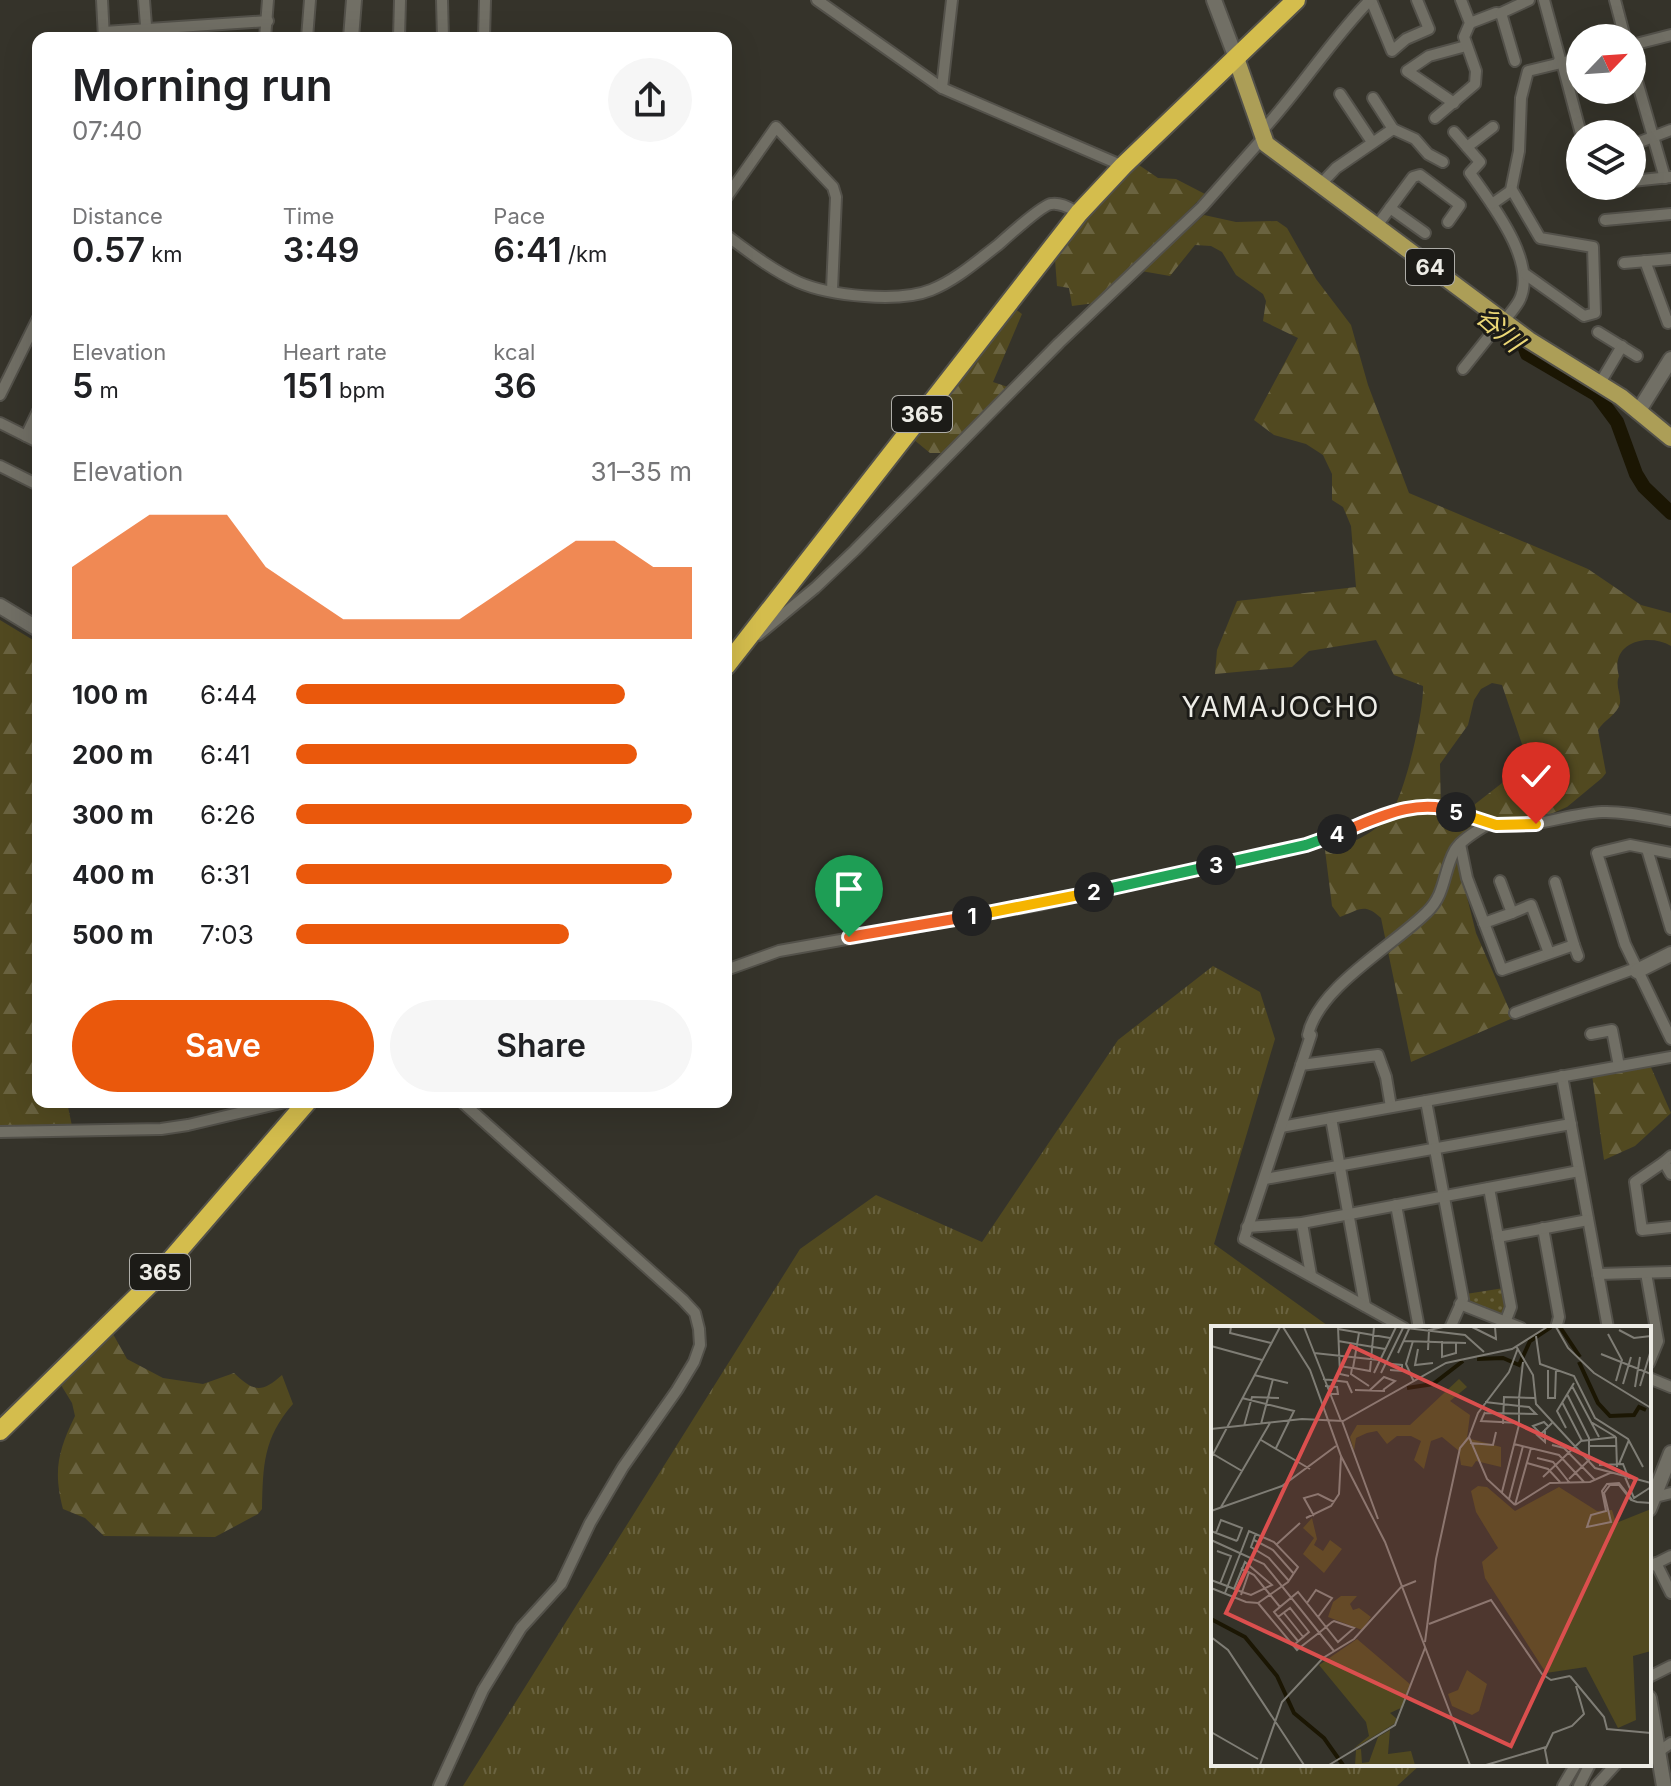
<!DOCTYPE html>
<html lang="en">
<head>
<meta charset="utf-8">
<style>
	:root { --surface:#fff; --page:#f6f6f6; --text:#202124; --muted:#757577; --accent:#ea580c }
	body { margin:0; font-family:Inter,"Noto Sans JP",sans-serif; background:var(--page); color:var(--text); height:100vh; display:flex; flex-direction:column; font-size:30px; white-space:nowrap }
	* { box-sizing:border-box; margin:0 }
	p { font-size:26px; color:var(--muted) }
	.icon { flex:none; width:44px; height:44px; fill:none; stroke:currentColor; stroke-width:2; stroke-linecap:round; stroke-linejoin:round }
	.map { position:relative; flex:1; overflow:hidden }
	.sheet { position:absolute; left:32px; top:32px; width:700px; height:1076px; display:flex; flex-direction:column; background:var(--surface); border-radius:16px; box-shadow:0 8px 32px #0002 }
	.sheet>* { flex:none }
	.needle { width:52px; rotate:65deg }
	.tools { position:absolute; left:1566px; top:24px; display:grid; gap:16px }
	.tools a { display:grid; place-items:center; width:80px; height:80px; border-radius:50%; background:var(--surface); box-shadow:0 8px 32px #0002; font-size:40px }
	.pin { position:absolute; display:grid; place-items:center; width:68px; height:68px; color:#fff; margin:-82px -34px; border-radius:50% 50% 50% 0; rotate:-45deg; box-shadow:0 0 8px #0007 }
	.pin .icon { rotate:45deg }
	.km { position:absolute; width:40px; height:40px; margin:-20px; border-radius:50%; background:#222; color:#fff; font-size:22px; line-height:40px; text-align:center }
	.round { display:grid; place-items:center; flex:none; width:84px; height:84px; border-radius:42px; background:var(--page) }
	.overview { display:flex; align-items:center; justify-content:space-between; height:136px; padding:0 40px }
	h1 { font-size:44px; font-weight:600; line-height:60px }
	.stats { display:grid; grid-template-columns:repeat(3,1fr); gap:12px; height:136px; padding:8px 40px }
	.stats div { display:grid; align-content:center }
	.stats b { font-size:34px; font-weight:600 }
	.stats small { font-size:22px; font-weight:400 }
	.stats p { font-size:22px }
	.chart { height:224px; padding:16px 40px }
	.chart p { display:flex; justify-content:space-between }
	.chart svg { width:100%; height:144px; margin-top:8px; fill:var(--accent); opacity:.7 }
	.cta { display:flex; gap:16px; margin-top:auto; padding:16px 40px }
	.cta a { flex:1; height:92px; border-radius:48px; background:var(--accent); color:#fff; font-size:32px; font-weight:600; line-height:92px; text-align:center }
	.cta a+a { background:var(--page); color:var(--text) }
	ul { padding:0 40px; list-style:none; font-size:26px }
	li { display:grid; grid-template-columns:128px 96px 1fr; align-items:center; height:60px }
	li i { height:20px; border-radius:10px; background:var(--accent) }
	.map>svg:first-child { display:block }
	.grass { fill:url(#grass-tufts) }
	.forest { fill:url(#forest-firs); fill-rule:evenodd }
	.park { fill:url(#park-dots) }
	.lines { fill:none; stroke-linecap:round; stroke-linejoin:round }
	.river { stroke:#1b1603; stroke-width:14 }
	.street-casing { stroke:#53514a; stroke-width:14 }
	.secondary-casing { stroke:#53514a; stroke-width:18 }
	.primary-casing { stroke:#53514a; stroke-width:20 }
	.highway-casing { stroke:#53514a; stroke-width:22 }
	.street { stroke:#716f65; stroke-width:10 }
	.secondary { stroke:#716f65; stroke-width:14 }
	.primary { stroke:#ac9e57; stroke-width:16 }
	.highway { stroke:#d4bd4d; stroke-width:18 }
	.split-1-casing { stroke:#fff; stroke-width:16 }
	.split-2-casing { stroke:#fff; stroke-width:16 }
	.split-3-casing { stroke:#fff; stroke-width:16 }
	.split-4-casing { stroke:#fff; stroke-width:16 }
	.split-5-casing { stroke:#fff; stroke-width:16 }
	.split-6-casing { stroke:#fff; stroke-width:16 }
	.split-1 { stroke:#f0652b; stroke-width:10 }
	.split-2 { stroke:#f5b400; stroke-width:10 }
	.split-3 { stroke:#22a559; stroke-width:10 }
	.split-4 { stroke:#22a559; stroke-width:10 }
	.split-5 { stroke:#f0652b; stroke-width:10 }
	.split-6 { stroke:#f5b400; stroke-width:10 }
	.labels { text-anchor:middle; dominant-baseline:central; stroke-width:6; stroke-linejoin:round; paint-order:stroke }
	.shield { fill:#1c1b17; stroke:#aeada8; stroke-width:2 }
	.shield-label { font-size:22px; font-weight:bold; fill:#edece6 }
	.water-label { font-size:26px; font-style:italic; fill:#ebd776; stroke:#1c1b17 }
	.quarter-label { font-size:28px; letter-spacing:2px; fill:#edece6; stroke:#1c1b17 }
	.inset-river { fill:none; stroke:#1b1603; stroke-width:4 }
	.inset-road { fill:none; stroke:#7f7d75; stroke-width:2 }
	.view { fill:#db4f4e; fill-opacity:0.15; stroke:#db4f4e; stroke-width:4 }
	.inset-edge { fill:none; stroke:#edece6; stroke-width:4 }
</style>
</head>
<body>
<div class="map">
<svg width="1671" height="1786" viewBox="0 0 1671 1786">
	<defs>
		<pattern id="grass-tufts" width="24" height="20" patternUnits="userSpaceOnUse" patternTransform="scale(2)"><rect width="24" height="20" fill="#514920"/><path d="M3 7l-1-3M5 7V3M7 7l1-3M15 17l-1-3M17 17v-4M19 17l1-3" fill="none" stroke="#6a6340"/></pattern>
		<pattern id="forest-firs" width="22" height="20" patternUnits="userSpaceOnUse" patternTransform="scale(2)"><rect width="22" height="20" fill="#514920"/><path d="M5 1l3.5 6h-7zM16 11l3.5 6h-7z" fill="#6a6340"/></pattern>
		<pattern id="park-dots" width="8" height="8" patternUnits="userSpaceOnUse" patternTransform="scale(2)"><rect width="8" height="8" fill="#514920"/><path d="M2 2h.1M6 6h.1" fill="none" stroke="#6a6340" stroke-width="1.8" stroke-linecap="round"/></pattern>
	</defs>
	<rect width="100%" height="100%" fill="#35332a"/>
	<path class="grass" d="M1213,966L1260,992L1275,1039L1214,1244L1331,1328H1213V1764H1421L1397,1786H463L800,1249L876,1195L982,1242L1118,1040Z"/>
	<g class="forest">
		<path d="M1136,163L1158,178L1176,179L1205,194L1095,303L1072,306L1069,288L1057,286L1055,260L1094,208Z"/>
		<path d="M1204,215L1236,222L1277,221L1287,228L1316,279L1351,325L1368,385L1409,493L1588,569L1641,605L1671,613V646C1647,632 1609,643 1619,676C1615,686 1621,693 1620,703C1618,714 1604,720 1598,730L1606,773L1602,778L1567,807L1544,817L1477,819L1456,853L1476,933L1513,1018L1411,1062L1381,918C1364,902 1359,910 1340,917L1332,906L1325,850C1347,847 1376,833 1390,814C1405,795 1424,711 1423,686L1394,675L1376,640L1309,651L1292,667L1215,674L1217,650L1237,601L1356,587L1351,526L1343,507L1332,500V474L1323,455L1306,444L1274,435L1254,420L1298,338L1263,321L1266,301L1263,294L1236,275L1222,252L1211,246L1195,245L1170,276L1141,271ZM1492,683L1502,685L1527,759L1525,765L1465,812L1453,817L1441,812L1440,764L1468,725L1474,700L1481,689Z"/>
		<path d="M1014,308L1022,314L993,382L1008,387L977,424L945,453H930L913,439Z"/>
		<path d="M0,620L38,643V1102H67L72,1126L0,1132Z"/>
		<path d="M1650,1065L1671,1113L1635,1146L1604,1160L1592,1075Z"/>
		<path d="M113,1334L127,1359L163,1378L203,1384L234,1373C253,1391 261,1394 282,1375L293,1404C263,1438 263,1466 262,1509L258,1514L215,1537L104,1536L85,1518L63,1509C53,1471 58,1451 75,1416L72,1403L61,1385Z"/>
	</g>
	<path class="park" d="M1504,1288L1508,1307L1506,1314L1501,1316C1488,1311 1468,1309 1466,1294Z"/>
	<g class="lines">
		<path class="river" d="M1512,335L1523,343L1527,354L1597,395L1617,422L1636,474L1644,487L1671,513"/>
		<g class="street-casing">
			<g id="street">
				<path d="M102,0L104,38"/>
				<path d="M144,0L147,38"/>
				<path d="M442,0L443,38"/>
				<path d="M817,0L942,88L1123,166"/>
				<path d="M1371,0L1392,51L1406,39L1429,29L1417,0"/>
				<path d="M1615,0L1625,38"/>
				<path d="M1470,23L1496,13L1502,14"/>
				<path d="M104,32L268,21"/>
				<path d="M265,38L268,0"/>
				<path d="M307,38L310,0"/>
				<path d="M399,38L400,0"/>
				<path d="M484,38L485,0"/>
				<path d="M1632,45L1671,35"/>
				<path d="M1580,59L1565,62L1563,66L1581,134"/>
				<path d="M1515,61L1501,13L1529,0"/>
				<path d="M1632,64L1665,178"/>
				<path d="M942,88L952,0"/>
				<path d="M1340,94L1372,142"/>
				<path d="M1373,98L1393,129L1415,139L1428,154L1443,162"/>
				<path d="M1454,103L1407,71L1429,56L1466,46"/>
				<path d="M1435,118L1475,84L1476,71L1464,37L1470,23L1461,0"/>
				<path d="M1261,132C1300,90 1330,41 1370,0"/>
				<path d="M1454,132L1480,162L1470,173C1491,203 1539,263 1519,301C1515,308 1509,315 1504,321"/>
				<path d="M1632,145L1671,130"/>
				<path d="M1467,147L1493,127"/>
				<path d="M1632,181L1670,177"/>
				<path d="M1320,185L1336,168L1393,129"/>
				<path d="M1511,190L1519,151L1521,98L1528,71L1557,64L1560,59L1544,0"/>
				<path d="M726,198L776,127L833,187L836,197L832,290"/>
				<path d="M1492,204L1512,190L1540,238L1593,247L1595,313L1584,316L1525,274"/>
				<path d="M1390,208L1425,233"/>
				<path d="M1605,220L1671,214"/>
				<path d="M1376,227L1413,177L1420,175L1460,205L1448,222"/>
				<path d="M726,235C749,252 772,270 798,282C830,296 899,303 931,290C956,280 977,261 998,245C1007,237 1042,205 1051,204C1061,202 1071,209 1079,213"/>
				<path d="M1645,261L1668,323L1671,321"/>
				<path d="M1624,263L1671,259"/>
				<path d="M1598,332L1637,356"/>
				<path d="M1463,369L1502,320"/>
				<path d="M1600,383L1622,346"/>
				<path d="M0,395L38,318"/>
				<path d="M0,423L38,442"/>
				<path d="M26,436L38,411"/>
				<path d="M0,466L38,485"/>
				<path d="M758,635L815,588L855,550L1059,343L1202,207L1263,138"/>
				<path d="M1460,844L1467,878L1502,970L1574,945L1578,956"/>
				<path d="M1647,849L1671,929"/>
				<path d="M1671,853L1630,845L1597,853L1625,944L1671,1039"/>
				<path d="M1500,881L1512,913L1531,905L1549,953"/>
				<path d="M1555,882L1574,945"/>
				<path d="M1484,923L1512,913"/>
				<path d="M726,970L779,951L1043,904L1306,845L1407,808L1442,806L1488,824"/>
				<path d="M1515,1013L1636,968"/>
				<path d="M1591,1034L1612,1030L1619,1066"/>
				<path d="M1301,1065L1378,1055L1386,1077L1391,1107"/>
				<path d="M1562,1076L1608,1328"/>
				<path d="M1426,1101L1463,1299L1450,1328"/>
				<path d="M1331,1118L1365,1306"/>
				<path d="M1281,1127L1671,1057"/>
				<path d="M0,1132L161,1129L188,1125L285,1102"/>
				<path d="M1671,1156L1664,1162L1671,1174"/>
				<path d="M1664,1162L1635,1182L1642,1230L1671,1227"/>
				<path d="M1265,1179L1571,1124"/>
				<path d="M1489,1188L1511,1307L1503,1328"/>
				<path d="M1396,1205L1419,1328"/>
				<path d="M1302,1223L1311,1275"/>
				<path d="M1247,1227L1302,1223L1579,1171"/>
				<path d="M1543,1228L1559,1317L1556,1328"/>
				<path d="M1498,1237L1588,1220"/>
				<path d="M1646,1273L1658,1341L1649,1363"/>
				<path d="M1598,1274L1671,1272"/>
				<path d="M1460,1304L1521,1328"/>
				<path d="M1404,1328L1244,1239L1311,1035H1308C1318,987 1393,946 1427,912C1446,894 1443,871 1455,850C1462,839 1477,831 1488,824C1527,832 1563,814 1602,812C1624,811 1649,817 1671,821"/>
				<path d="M1649,1378L1671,1387"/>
				<path d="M1651,1498L1671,1493"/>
				<path d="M1656,1563L1671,1593"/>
				<path d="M1649,1567L1671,1556"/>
				<path d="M1649,1677L1671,1666"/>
				<path d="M1658,1752L1671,1743"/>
				<path d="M439,1786L483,1690L521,1628L561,1584L590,1523L623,1467L677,1390L694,1362L700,1345L699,1329L695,1313L683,1300L462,1102"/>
				<path d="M1563,1786L1576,1764"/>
				<path d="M1579,1786L1590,1764"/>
				<path d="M1596,1786L1616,1764"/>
			</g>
		</g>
		<g class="secondary-casing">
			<g id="secondary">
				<path d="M1214,0L1236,58"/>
				<path d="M351,38L354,0"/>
				<path d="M1638,412L1671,359"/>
				<path d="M0,606L38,629"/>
				<path d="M1637,971L1671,954"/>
				<path d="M1649,1509L1671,1453"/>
				<path d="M1649,1698L1664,1786"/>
			</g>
		</g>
		<g class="primary-casing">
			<path id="primary" d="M1236,58L1266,144L1529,340L1621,397L1671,438"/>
		</g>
		<g class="highway-casing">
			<g id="highway">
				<path d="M726,666L1079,213L1123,166L1296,0"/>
				<path d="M0,1431L149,1285L307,1102"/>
			</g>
		</g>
		<use href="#street" class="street"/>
		<use href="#secondary" class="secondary"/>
		<use href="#primary" class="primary"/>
		<use href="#highway" class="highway"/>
	</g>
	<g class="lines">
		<g class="split-1-casing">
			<path id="split-1" d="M849,937L972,916"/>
		</g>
		<g class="split-2-casing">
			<path id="split-2" d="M972,916L1094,892"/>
		</g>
		<g class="split-3-casing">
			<path id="split-3" d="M1094,892L1216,865"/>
		</g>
		<g class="split-4-casing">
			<path id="split-4" d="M1216,865L1306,845L1337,834"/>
		</g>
		<g class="split-5-casing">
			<path id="split-5" d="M1337,834C1374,820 1416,796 1456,812"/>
		</g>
		<g class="split-6-casing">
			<path id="split-6" d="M1456,812L1496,825L1536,824"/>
		</g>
		<use href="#split-1" class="split-1"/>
		<use href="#split-2" class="split-2"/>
		<use href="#split-3" class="split-3"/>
		<use href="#split-4" class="split-4"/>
		<use href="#split-5" class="split-5"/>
		<use href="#split-6" class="split-6"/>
	</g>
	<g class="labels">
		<g class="shield">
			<rect x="1406" y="249" width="48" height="36" rx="6"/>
			<rect x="892" y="396" width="60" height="36" rx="6"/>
			<rect x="130" y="1254" width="60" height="36" rx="6"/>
		</g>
		<g class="shield-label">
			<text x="1430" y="267">64</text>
			<text x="922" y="414">365</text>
			<text x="160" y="1272">365</text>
		</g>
		<g class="water-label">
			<text transform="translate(1500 329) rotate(42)">谷川</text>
		</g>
		<g class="quarter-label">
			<text x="1281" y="707">YAMAJOCHO</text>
		</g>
	</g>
	<g transform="translate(1211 1326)">
		<rect width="440" height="440" fill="#35332a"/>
		<path d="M267,160L276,161L304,185L348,161L386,185L401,184L405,197L440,183V325L422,330L425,394L407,402L375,341L335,347L274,252L271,236L287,222L265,186L260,165Z" fill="#514920"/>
		<path d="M248,53L256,61L239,75L259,89L256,112L290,121V141L265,135L261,141L250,139L248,125L231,111L220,115L213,143L203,134L210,115L200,110H186L176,118L166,105L156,107L145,112L143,125L139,111L146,99H199ZM101,192L106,213L103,219L112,225L119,214L131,223L113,247L92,228L103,212L92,202ZM130,270H146L139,278L142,284L148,282L160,291L151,304L117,291L122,276ZM146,313L200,359L192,381L179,387L186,393L183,398L142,423L158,410L155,396L108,339ZM256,344L276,358L268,385L261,389L241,380L237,368L247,364ZM179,404L177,428L200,425L204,439H144L145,424L150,423L151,437L158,436L167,411Z" fill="#514920"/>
		<path class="inset-river" d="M349,1L369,31M266,33L292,32L308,39L319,15L340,1M368,36L387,77L399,90L423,89L428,81L435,84M196,62L222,58L252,35M0,293L34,311L66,350L83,387L113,412L132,439"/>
		<path class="inset-road" d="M20,1L19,7L60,17M72,1L99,44L130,130L174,216L259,439M93,1L130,95M127,1L129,48L138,50M187,1L254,9L273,26M261,1L285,13L284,1M345,1L357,22L383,47L440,82M127,3L179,12M408,4L423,12L440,10M148,7L142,42L159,45L163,1M397,8L411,34L405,55M325,10L329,38L363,50L384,92L417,113L432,141M127,15L174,23M193,15L255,17M202,15L195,38L203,56M231,15V31L245,27V16M0,20L51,34M305,20L322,49L325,78L384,142L440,157M207,23L204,39L222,37M217,24L218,4L232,1M103,27L168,34M187,27L198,3M390,28L440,48M129,40L141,42L140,48L158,60M179,44L191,45V39L181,38M337,44V72H344L345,43M163,47L185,1M170,47L192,2M43,49L77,57M112,53L136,56L141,67M412,58L420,31M114,60L126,61L127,68H117M361,60L388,111M429,60L440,24M424,61L429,31M144,64L174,65M159,64L173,51L184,55L172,64M356,68L378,112V134L358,153M31,72L83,85L65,122M308,72L312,36M351,76L371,115M274,86L270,95L309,97M273,87L325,88L318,81L274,76M131,95L167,193M380,96L405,111M50,98L62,53M292,98L293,71L324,72M33,100L41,71L68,72M337,100L333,96L322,100L329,107H331L341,97M355,102L346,85L363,57M0,103L91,93L132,95L235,37L301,23L336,1M325,108L334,116V103M405,111L406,141M50,114L99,143M259,117L282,119L285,106M303,118L348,129L373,156M341,119L353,122L384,154M378,120H405M2,128L31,145M0,132L69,1M326,132L342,136L358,156M316,137L337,143L349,156M408,138L418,114M388,139L412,138L418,153M332,151L370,115L405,111M414,151L423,172L440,161M291,166L308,99V72M298,173L312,120M422,175L408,157L396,158L391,165L395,185L380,189L376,201L400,196L393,167L399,159H408L420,174L426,176L440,177M304,179L276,153L258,111L267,87L298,46L307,22M304,179L339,157L379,156L399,147M304,179L320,122M10,181L59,97M0,185L71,160L125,120M103,190L93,172L107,168L123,176M95,192L120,180L128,168L130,130M0,205L26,215M5,207L10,194L31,202L26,215M45,207L40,221L58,232L78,255M0,214L53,238L123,325M43,214L62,224L83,248M66,218L89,197M6,225L20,230L9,258M30,242L43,249L69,281M0,254L16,260L31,266L40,269L61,259L34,236L23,263M0,262L35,276L47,277L77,256L87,241L63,216L38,205L14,267M30,269L38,246M47,277L86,324L87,323L109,306L121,296L123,295L143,302L127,316L87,266L63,286L87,315M96,277L105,264L121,272L107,291M73,287L93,312M67,291L79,282L98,306L84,318M218,298L280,274L331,348L340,354L359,350M0,311L17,324L93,439M214,316L225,233L249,122L258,111M359,350L393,391L396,403L440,407M0,406L47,433M49,439L71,376L112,332L143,313L190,261L205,255M118,439L184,399L214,322M275,439L335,421M337,439L334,424L342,407L361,400L373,388L365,360"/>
		<path class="view" d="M140,20L425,153L300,420L15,287Z"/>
		<rect width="440" height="440" class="inset-edge"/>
	</g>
</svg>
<div class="tools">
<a><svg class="needle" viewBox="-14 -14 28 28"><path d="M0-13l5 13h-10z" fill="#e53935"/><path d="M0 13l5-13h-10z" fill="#757577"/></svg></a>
<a><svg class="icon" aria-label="layers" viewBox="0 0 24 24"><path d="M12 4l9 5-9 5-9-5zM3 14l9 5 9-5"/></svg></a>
</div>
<div class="pin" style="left:849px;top:937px;background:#1e9e55"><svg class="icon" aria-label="arrive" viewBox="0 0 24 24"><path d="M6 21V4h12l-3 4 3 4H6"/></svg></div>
<div class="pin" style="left:1536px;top:824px;background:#d93025"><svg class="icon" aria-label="check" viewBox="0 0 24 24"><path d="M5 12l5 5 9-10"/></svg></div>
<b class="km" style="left:972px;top:916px">1</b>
<b class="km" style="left:1094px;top:892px">2</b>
<b class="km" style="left:1216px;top:865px">3</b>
<b class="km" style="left:1337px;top:834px">4</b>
<b class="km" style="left:1456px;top:812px">5</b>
<section class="sheet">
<div class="overview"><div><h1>Morning run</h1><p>07:40</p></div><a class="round"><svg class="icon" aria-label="share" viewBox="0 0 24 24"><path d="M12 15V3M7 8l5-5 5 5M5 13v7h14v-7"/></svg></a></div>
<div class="stats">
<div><p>Distance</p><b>0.57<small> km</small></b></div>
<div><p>Time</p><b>3:49</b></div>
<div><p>Pace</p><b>6:41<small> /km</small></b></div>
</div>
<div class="stats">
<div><p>Elevation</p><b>5<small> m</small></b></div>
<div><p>Heart rate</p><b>151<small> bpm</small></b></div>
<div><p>kcal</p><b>36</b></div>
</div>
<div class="chart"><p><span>Elevation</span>31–35 m</p>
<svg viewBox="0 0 160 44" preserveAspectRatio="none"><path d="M0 44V22L10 14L20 6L30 6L40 6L50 22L60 30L70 38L80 38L90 38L100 38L110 30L120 22L130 14L140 14L150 22L160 22V44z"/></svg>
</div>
<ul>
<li><b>100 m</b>6:44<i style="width:83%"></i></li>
<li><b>200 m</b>6:41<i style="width:86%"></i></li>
<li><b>300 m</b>6:26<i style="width:100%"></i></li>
<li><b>400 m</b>6:31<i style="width:95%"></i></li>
<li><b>500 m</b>7:03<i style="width:69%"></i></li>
</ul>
<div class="cta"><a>Save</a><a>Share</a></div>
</section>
</div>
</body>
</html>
